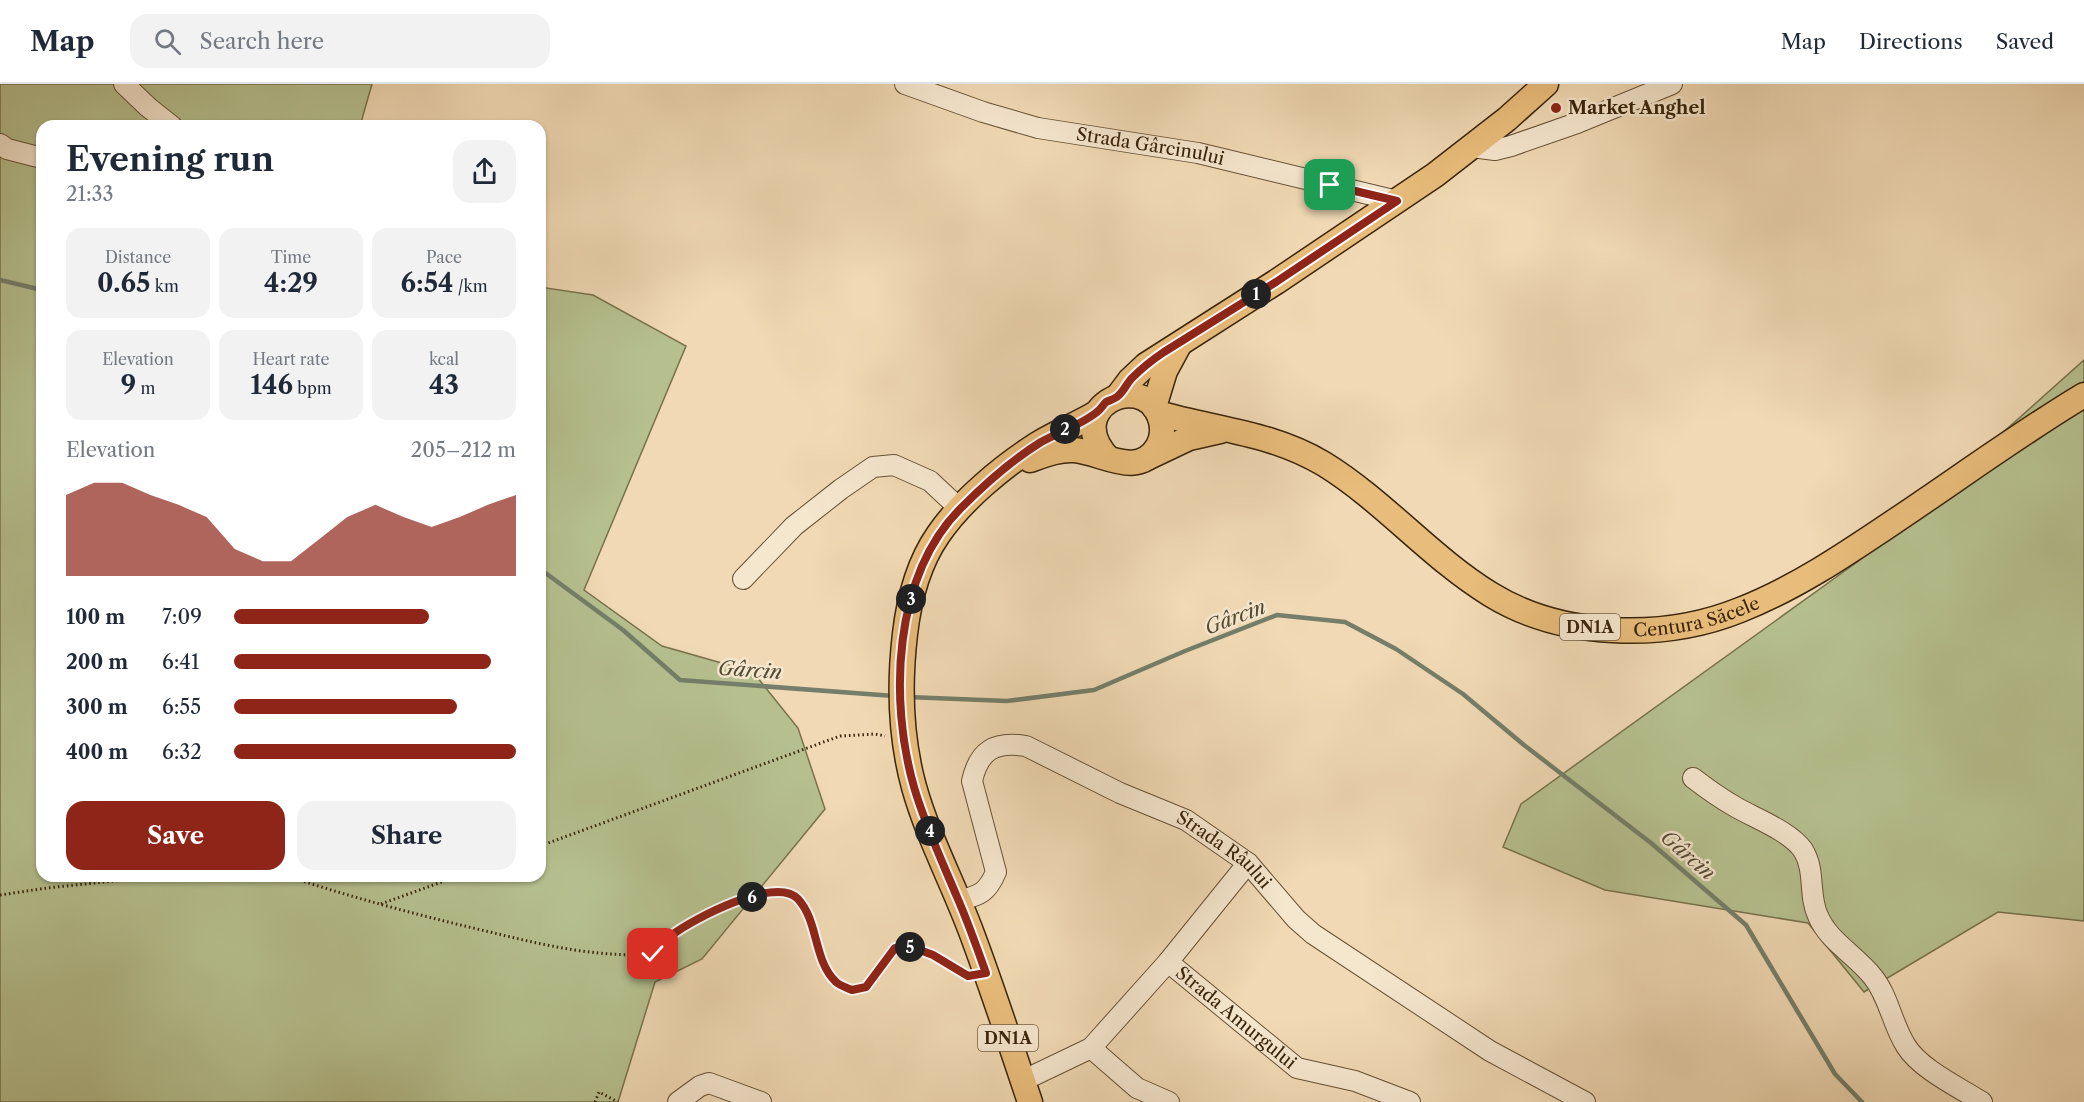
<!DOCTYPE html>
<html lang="en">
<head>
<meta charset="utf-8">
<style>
	:root { --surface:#fff; --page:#f2f2f3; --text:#1f2937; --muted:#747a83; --line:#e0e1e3; --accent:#8f2418 }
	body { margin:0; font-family:"Libre Caslon Text",serif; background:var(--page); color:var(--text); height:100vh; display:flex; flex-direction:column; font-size:22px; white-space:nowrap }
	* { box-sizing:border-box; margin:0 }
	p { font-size:20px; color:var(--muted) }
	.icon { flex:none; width:33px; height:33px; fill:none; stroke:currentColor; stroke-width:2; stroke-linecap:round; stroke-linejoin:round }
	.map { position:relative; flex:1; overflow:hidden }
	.panel { position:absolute; left:36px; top:36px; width:510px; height:762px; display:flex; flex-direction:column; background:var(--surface); border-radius:18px; box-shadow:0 2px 4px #0004 }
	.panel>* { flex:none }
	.pin { position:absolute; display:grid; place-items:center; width:51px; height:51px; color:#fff; margin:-26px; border-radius:12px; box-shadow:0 3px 9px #0006 }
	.km { position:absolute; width:30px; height:30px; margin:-15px; border-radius:50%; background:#222; color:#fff; font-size:16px; line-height:30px; text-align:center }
	.round { display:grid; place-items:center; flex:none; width:63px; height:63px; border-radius:18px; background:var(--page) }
	.overview { display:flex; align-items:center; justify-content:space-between; height:102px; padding:0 30px }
	h1 { font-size:33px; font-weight:700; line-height:45px }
	.figures { display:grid; grid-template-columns:repeat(3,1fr); gap:9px; height:102px; padding:6px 30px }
	.figures div { display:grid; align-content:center; border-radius:15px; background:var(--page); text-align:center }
	.figures b { font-size:26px; font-weight:700 }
	.figures small { font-size:16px; font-weight:400 }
	.figures p { font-size:16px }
	.chart { height:168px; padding:12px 30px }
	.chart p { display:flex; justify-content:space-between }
	.chart svg { width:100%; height:108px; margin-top:6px; fill:var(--accent); opacity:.7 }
	.action { display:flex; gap:12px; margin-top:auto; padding:12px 30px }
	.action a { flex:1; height:69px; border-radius:18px; background:var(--accent); color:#fff; font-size:24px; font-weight:700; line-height:69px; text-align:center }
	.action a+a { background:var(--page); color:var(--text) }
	ul { padding:0 30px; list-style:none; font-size:20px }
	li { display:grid; grid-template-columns:96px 72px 1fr; align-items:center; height:45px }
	li i { height:15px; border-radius:8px; background:var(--accent) }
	header { display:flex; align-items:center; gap:36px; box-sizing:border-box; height:84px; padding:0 30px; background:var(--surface); border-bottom:2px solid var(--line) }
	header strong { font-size:28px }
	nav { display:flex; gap:33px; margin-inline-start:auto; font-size:21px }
	.search { width:420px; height:54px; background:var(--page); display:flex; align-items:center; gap:15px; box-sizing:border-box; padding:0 21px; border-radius:18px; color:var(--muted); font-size:22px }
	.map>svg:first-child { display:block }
	.green { fill:#b6c08f; stroke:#78724c; stroke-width:1.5 }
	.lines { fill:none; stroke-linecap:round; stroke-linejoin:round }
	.stream { stroke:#747e6a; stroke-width:4.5 }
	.minor-casing { stroke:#675134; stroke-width:22 }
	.major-casing { stroke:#39240a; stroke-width:27 }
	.path { stroke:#39240a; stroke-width:3; stroke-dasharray:1.5 3; stroke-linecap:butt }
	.minor { stroke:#f5e6ce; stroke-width:20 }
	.major { stroke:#e8bc7a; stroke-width:24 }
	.route-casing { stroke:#fff; stroke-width:12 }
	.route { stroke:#8f2418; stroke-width:8 }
	.poi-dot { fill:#8f2418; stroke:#f5e6ce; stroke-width:2 }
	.labels { text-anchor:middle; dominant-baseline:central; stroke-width:5; stroke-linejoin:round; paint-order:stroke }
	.shield { fill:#f5e6ce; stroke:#715e45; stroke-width:1.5 }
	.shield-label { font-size:16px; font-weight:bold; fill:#39240a }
	.poi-label { font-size:18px; font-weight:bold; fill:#39240a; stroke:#f5e6ce; text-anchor:start }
	.street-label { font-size:18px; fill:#39240a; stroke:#f5e6ce }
	.water-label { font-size:20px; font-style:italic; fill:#524a32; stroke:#f5e6ce }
</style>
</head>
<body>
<header>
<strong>Map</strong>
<div class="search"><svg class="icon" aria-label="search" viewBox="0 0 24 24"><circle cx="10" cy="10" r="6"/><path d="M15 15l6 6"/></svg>Search here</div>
<nav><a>Map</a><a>Directions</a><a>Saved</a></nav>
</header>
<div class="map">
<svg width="2084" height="1018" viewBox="0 0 2084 1018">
	<rect width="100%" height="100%" fill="#f0d9b4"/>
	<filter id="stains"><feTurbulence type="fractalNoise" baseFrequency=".00333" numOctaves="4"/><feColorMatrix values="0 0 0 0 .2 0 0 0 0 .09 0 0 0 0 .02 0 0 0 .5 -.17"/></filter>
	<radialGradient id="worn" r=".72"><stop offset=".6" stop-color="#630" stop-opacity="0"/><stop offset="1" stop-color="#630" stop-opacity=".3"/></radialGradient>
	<g class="green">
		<path d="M0,0H372L360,42H42V792H540V203L593,211L686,262L584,506L662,562L753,588L798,644L825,725L702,875L655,898L618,1018H0Z"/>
		<path d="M2084,276V837L1998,828L1864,908L1808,839L1605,806L1503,763L1521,720L1860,476Z"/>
	</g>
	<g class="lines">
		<g class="stream">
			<path d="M0,196L42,206"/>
			<path d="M540,485L623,546L680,596L894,612"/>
			<path d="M908,613L1007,617L1094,606L1185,567L1277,531L1345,538L1396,565L1463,610L1524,661L1651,759L1746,841L1835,990L1862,1018"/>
		</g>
		<g class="minor-casing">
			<g id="minor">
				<path d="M124,0L148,23L172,42"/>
				<path id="s1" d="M905,0L983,28L1038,44L1198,69L1397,117"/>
				<path d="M0,60L7,65L42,74"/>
				<path d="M1472,63L1495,66L1511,62L1577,39L1672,0"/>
				<path d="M743,495L794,442L841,405L873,383L894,381L930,397L960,425"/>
				<path d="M1693,694C1706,704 1720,714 1734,722C1754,734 1790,747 1803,766C1816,787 1808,811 1818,832C1829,858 1856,871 1873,893C1889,913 1892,940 1906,962C1920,985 1960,1004 1982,1018"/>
				<path id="s2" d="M959,817C980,811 987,809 996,788L972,697C979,666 995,657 1026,662L1120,709L1186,736L1248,779L1296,835L1313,850L1490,967L1585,1018"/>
				<path id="s3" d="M1168,878L1297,984L1355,997L1410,1018"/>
				<path d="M1091,964L1137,1004L1169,1018"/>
				<path d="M1022,997L1091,964L1168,878L1248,779"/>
				<path d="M678,1018L700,1002L709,999L761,1018"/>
			</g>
		</g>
		<g class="major-casing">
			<g id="major">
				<path d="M1118,312L1130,296L1146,281L1276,198L1435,91L1507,35L1546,0"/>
				<path d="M1154,323L1165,287L1179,261"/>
				<path id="s4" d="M1158,329C1216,346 1270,348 1324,380C1384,417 1430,473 1490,510C1561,554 1663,557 1740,526C1796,504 1846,470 1895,437C1958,395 2019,350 2084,311"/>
				<path d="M1149,373L1189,354L1220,347"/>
				<path d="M1030,376C1044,371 1059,365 1074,366C1102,368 1138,396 1158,362C1163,353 1163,341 1159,331C1139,286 1061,325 1109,375"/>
				<path d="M1030,1018C1011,962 993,906 972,850C954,801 928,753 914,703C900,652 899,601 905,550C909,515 918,480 938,451C961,417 1003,382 1038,360C1057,348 1079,340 1098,328"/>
			</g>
		</g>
		<g class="path">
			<path d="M540,762L840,652L875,650L885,652"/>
			<path d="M287,792C354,814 421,832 490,848C543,861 598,874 653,870C659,864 665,856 672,851C693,835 776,792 798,815C818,838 813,876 836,898C839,901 847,904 852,906L866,903L895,864C926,862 940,878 967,892"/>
			<path d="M0,811L47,804L161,792"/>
			<path d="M381,820L458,792"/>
			<path d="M595,1018L599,1008L618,1018"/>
		</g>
		<use href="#minor" class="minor"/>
		<use href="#major" class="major"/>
	</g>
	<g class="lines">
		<g class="route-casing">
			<path id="route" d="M653,870C659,864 665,856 672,851C693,835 776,791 798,815C819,838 813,876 836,898C839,901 847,904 852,906L866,903L895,864L912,863L933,871L968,892L986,889C977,864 968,838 957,813C942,777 925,741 914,703C889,616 893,492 961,424C985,400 1012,376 1041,358C1059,348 1081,341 1097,328C1101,325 1103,321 1106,318C1110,316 1115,315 1118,312C1124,307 1127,299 1132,294C1142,284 1152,276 1164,268L1276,198L1397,117L1330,101"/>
		</g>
		<use href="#route" class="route"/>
	</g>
	<circle class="poi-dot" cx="1556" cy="24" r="6"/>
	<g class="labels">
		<g class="shield">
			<rect x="1560" y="530" width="60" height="26" rx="4.5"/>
			<rect x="978" y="941" width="60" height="26" rx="4.5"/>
		</g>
		<g class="shield-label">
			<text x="1590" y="543">DN1A</text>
			<text x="1008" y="954">DN1A</text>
		</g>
		<g class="poi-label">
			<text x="1568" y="24">Market Anghel</text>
		</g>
		<g class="street-label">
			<text stroke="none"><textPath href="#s1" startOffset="254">Strada Gârcinului</textPath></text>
			<text stroke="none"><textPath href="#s4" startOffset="600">Centura Săcele</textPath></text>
			<text stroke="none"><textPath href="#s2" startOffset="442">Strada Râului</textPath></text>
			<text stroke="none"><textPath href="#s3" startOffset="88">Strada Amurgului</textPath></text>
		</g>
		<g class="water-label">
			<text transform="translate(1235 533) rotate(-21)">Gârcin</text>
			<text transform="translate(750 586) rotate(4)">Gârcin</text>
			<text transform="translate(1688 771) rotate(41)">Gârcin</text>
		</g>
	</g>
	<rect width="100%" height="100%" filter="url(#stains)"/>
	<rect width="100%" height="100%" fill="url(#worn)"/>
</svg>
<div class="pin" style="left:1330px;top:101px;background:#1e9e55"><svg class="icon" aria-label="arrive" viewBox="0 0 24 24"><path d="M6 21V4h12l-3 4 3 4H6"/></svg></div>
<div class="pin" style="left:653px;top:870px;background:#d93025"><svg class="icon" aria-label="check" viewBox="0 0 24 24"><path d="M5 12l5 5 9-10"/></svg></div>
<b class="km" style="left:1256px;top:210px">1</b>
<b class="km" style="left:1065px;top:345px">2</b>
<b class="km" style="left:911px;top:515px">3</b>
<b class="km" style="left:930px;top:747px">4</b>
<b class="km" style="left:910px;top:863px">5</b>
<b class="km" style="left:752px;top:813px">6</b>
<section class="panel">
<div class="overview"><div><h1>Evening run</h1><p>21:33</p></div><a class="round"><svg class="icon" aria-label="share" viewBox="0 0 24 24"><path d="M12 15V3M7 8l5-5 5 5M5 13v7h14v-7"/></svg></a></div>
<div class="figures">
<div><p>Distance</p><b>0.65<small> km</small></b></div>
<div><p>Time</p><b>4:29</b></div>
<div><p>Pace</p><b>6:54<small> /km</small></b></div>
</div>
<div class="figures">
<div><p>Elevation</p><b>9<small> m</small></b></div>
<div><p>Heart rate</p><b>146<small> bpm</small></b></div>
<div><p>kcal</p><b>43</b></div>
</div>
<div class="chart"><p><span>Elevation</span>205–212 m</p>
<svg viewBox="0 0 160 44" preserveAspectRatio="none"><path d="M0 44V11L10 6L20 6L30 11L40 15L50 20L60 33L70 38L80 38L90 29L100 20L110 15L120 20L130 24L140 20L150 15L160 11V44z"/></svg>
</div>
<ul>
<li><b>100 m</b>7:09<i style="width:69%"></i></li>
<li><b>200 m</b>6:41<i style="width:91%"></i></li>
<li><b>300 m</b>6:55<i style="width:79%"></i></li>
<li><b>400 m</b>6:32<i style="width:100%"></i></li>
</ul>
<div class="action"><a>Save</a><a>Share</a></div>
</section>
</div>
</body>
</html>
